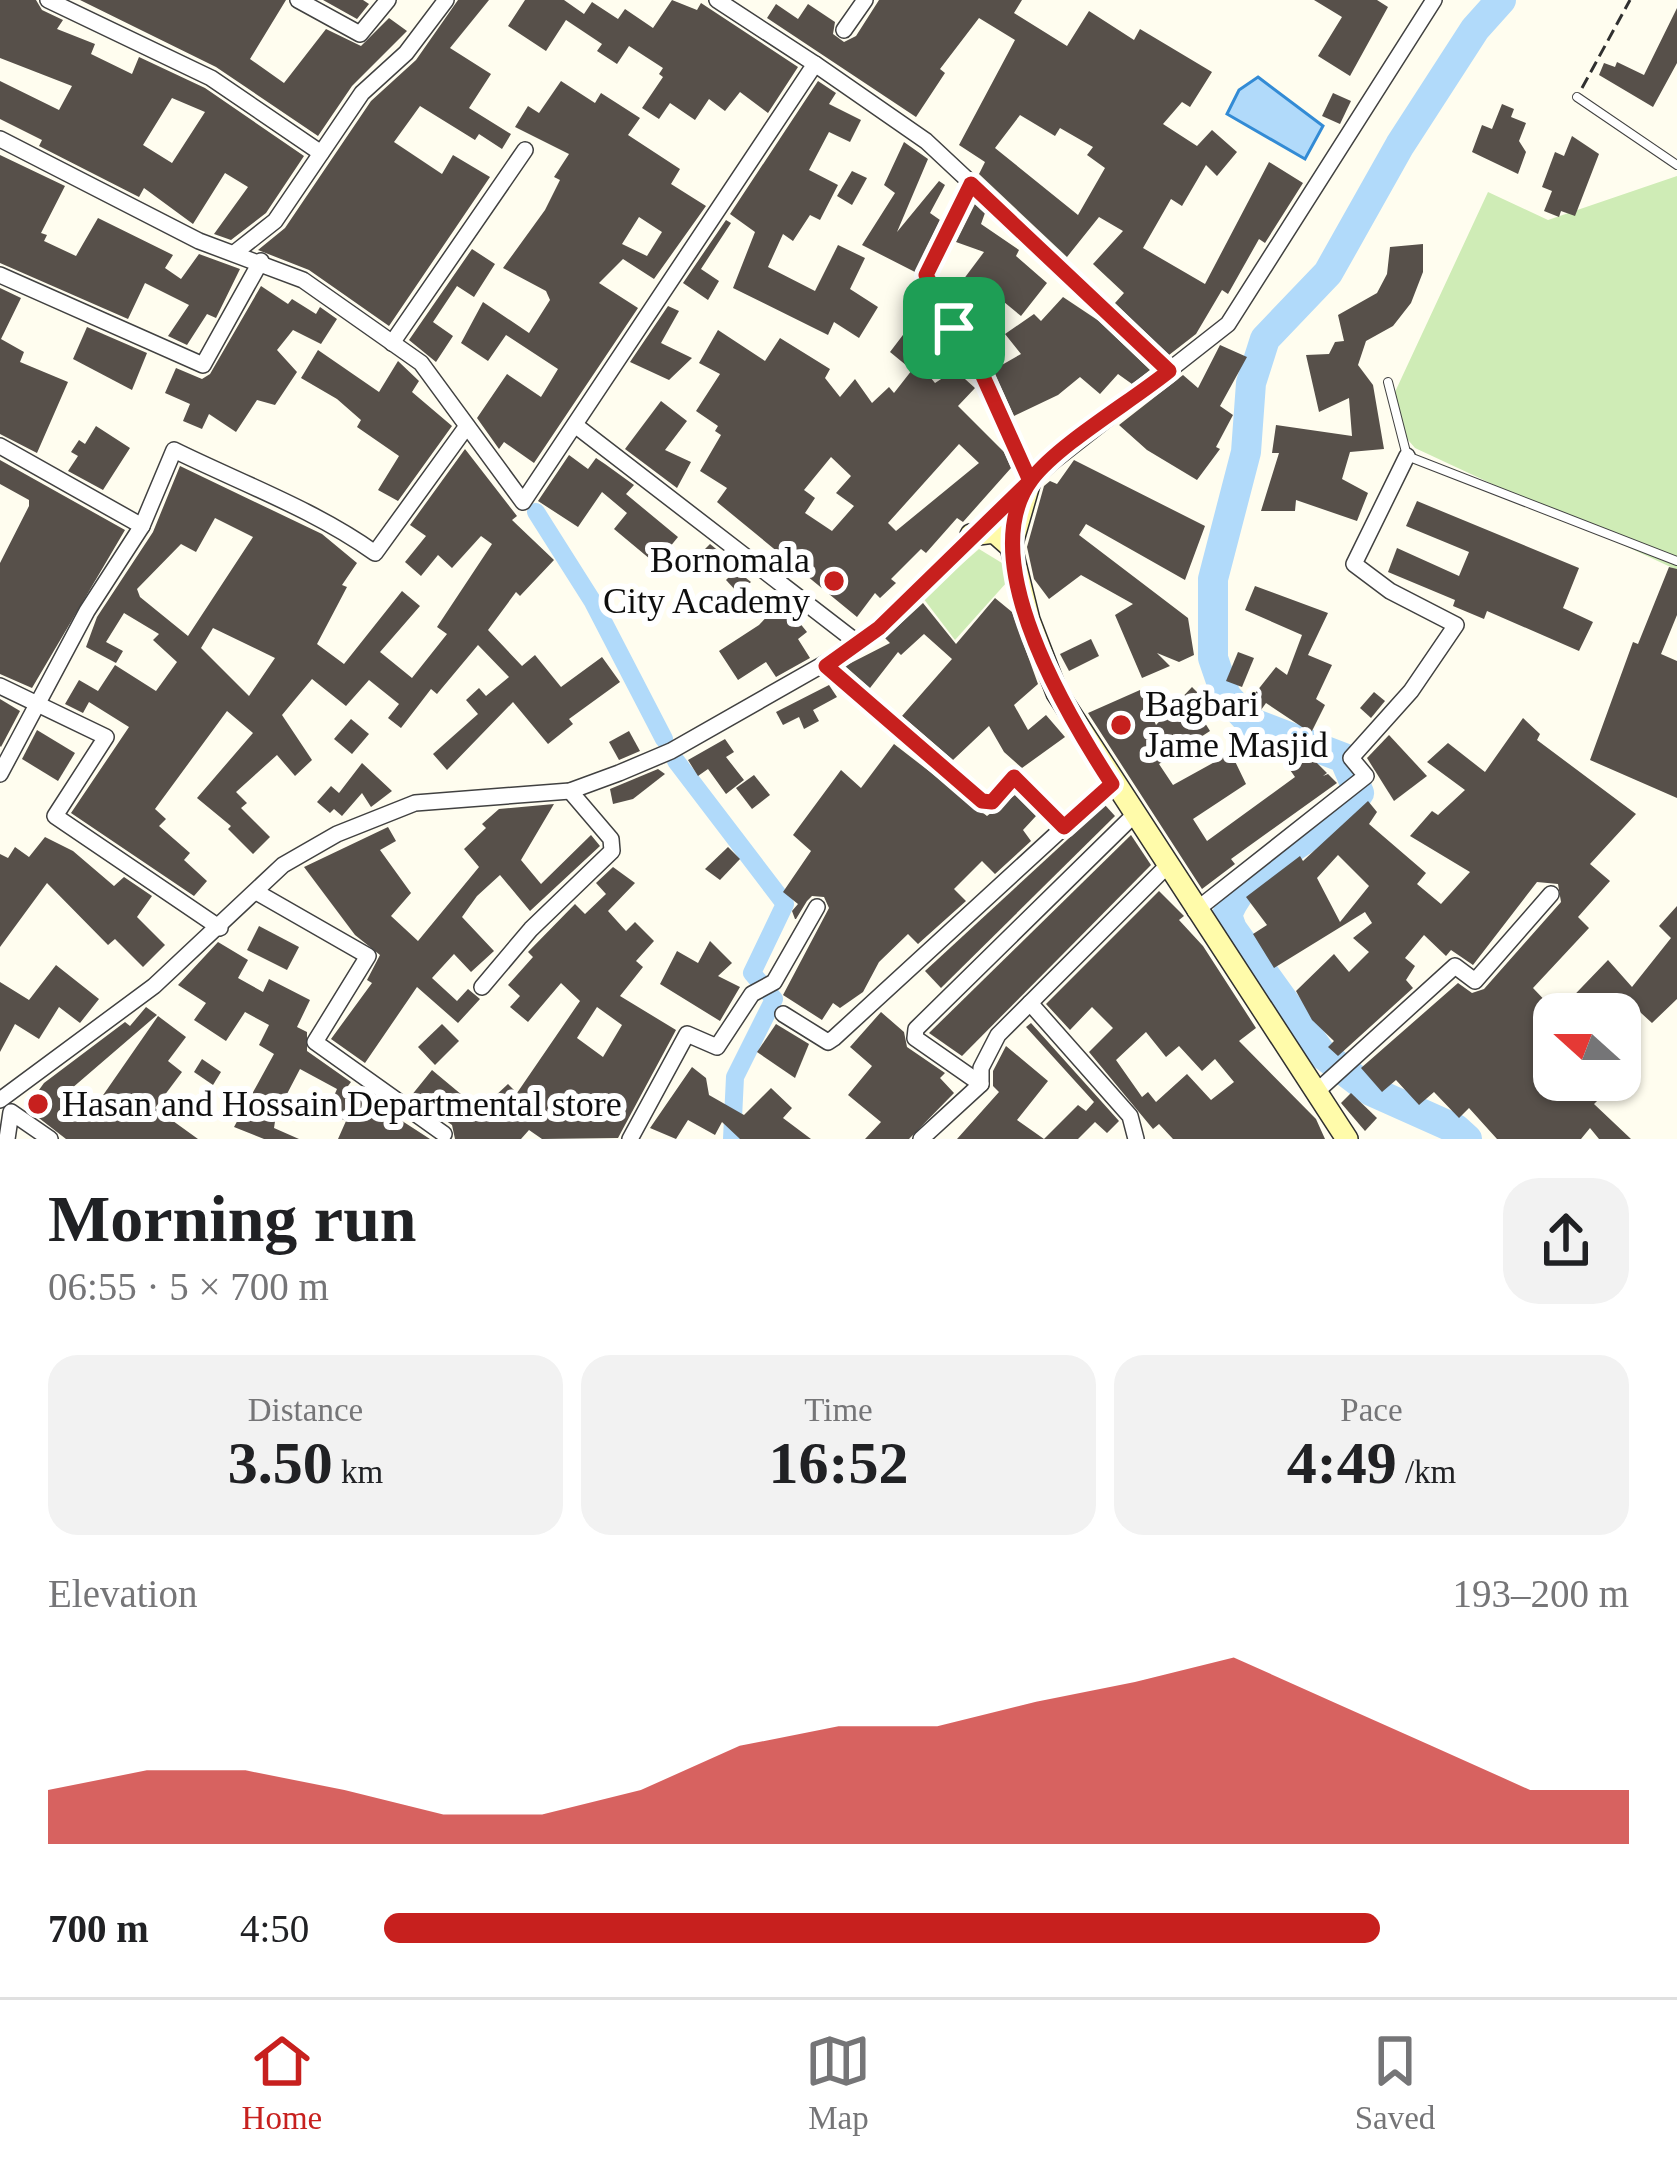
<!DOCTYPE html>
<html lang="en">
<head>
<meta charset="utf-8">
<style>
	:root { --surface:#fff; --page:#f2f2f2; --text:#202124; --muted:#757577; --line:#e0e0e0; --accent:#c7201e }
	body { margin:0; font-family:Georgia,serif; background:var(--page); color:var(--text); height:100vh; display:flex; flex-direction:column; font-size:45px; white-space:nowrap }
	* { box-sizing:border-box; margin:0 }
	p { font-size:39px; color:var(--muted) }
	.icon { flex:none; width:66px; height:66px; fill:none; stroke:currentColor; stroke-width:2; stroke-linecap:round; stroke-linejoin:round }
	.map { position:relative; height:1139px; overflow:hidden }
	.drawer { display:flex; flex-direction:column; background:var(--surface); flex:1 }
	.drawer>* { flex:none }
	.needle { width:78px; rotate:291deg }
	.tools { position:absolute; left:1533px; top:993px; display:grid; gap:24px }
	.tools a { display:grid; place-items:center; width:108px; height:108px; border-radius:24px; background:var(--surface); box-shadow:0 3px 9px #0004; font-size:60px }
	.pin { position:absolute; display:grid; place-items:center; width:102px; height:102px; color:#fff; margin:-51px; border-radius:24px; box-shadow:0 6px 18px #0006 }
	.round { display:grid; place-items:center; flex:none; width:126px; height:126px; border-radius:36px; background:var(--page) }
	.overview { display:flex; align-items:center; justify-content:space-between; height:204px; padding:0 48px }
	h1 { font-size:66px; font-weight:800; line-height:90px }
	.stats { display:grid; grid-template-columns:repeat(3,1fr); gap:18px; height:204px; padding:12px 48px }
	.stats div { display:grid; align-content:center; border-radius:30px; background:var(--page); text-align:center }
	.stats b { font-size:60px; font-weight:800 }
	.stats small { font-size:33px; font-weight:400 }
	.stats p { font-size:33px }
	.chart { height:336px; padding:24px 48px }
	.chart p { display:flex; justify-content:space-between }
	.chart svg { width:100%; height:216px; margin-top:12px; fill:var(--accent); opacity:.7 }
	ul { padding:0 48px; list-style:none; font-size:39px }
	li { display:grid; grid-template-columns:192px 144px 1fr; align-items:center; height:90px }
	li i { height:30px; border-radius:15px; background:var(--accent) }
	.tabs { display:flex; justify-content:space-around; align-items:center; height:168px; border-top:3px solid var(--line); background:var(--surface); font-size:33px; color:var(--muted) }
	.tabs a { display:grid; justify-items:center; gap:6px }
	.tabs .active { color:var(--accent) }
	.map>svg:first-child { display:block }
	.green { fill:#cfecb6 }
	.water { fill:#b1dafa; stroke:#338bd5; stroke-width:3 }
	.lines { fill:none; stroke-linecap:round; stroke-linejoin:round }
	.canal { stroke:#b1dafa; stroke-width:18 }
	.river { stroke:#b1dafa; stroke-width:30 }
	.building { fill:#57504a; fill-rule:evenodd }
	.lane-casing { stroke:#414141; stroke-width:10 }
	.street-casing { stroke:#414141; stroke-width:18 }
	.secondary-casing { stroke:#303030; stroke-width:24 }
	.path { stroke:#303030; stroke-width:3; stroke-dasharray:12 6; stroke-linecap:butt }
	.lane { stroke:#fff; stroke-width:8 }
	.street { stroke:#fff; stroke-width:15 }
	.secondary { stroke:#fffbaa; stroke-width:21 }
	.route-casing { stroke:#fff; stroke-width:24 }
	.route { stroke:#c7201e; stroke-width:15 }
	.poi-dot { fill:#c7201e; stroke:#fff; stroke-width:4.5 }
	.labels { text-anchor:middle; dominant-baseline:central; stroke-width:12; stroke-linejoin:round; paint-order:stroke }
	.poi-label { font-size:36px; fill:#0e0e0e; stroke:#fff; text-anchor:start }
</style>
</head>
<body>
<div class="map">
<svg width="1677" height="1139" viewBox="0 0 1677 1139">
	<rect width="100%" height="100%" fill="#fffdef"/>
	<g class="green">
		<path d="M1677,176V570L1415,448L1403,434L1395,392L1488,192L1548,220Z"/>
		<path d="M979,549L1002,563L1007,582L955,640L923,598Z"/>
	</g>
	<path class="water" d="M1258,77L1323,126L1305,159L1227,114L1239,90Z"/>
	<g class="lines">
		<g class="canal">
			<path d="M536,512L593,602L664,739"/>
			<path d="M676,761L785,904L752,973L774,999L735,1077L732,1139"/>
		</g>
		<path class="river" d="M1467,1139L1456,1129L1371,1091L1321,1053L1232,929L1227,915C1249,859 1323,840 1359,793L1344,758L1250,722L1226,696L1213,658V579L1246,452L1251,383L1265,339L1328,273L1400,145L1475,29L1501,0"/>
	</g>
	<g class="building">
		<path d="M0,0H36L42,10L63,20L57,29L95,44L91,54L132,74L139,57L205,88L304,156L266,213L231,240L214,234L248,187L225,173L193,224L144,188L139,197L39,146L42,140L0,119V81L59,110L72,86L0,58ZM172,98L205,112L172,163L143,145Z"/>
		<path d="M80,0H286L250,59L284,83L326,29L361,46L389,18L407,31L352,86L318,136L216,67Z"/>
		<path d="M323,0H363L369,4L357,19Z"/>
		<path d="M458,0H489L450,48L491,74L469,108L511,134L502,149L479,134L475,140L420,106L394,142L442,174L453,155L490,177L389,326L309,270L258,250L285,228L371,101L416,60Z"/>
		<path d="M525,0H564L584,14L592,2L618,19L625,9L653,28L672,0L697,10L701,3L798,67L768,113L740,92L725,111L709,99L695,120L670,103L659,119L642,108L663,77L659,74L663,68L629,46L617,64L597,51L602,44L566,20L546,51L508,26Z"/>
		<path d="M879,0H1022L1014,13L1067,46L1089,11L1134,40L1140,29L1212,72L1190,107L1182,102L1163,124L1197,146L1212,130L1237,152L1217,176L1206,165L1182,206L1171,199L1143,248L1205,284L1269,162L1303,183L1265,243L1259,239L1228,294L1222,290L1196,334L1169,355L1115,303L1124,293L1093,264L1123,231L1099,217L1067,257L979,174L985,162L959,145L1015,40L979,18L940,69L945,73L916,117L767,18L776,4L798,19L808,4L835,22L833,34L844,42L856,36ZM1020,115L1055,136L1060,128L1093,147L1087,155L1105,168L1078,215L995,148Z"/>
		<path d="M1314,0H1377L1388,7L1350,76L1318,56L1342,17Z"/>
		<path d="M1677,8V63L1653,107L1599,75L1604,63L1615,67L1617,62L1644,75Z"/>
		<path d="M561,81L595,103L601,93L640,118L628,135L680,169L671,184L706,206L654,279L623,259L599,283L638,308L534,463L504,442L499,449L477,418L507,374L541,397L558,369L506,335L488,361L461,343L483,302L529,333L550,300L546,291L503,268L545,210L560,180L554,177L569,154L515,127L528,106L539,113ZM639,217L662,232L647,256L622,244Z"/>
		<path d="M818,81L836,93L829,104L861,120L850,142L829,132L809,170L838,185L820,220L810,215L793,241L783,234L768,267L815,291L838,245L865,258L850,289L878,307L859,338L834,322L828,335L733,288L755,232L730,214Z"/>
		<path d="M1333,93L1351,101L1340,124L1322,116Z"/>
		<path d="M1502,104L1514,109L1511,117L1526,123L1519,141L1526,152L1518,174L1472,152L1482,125L1492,129Z"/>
		<path d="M1572,136L1599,154L1575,216L1561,211L1559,217L1544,211L1552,191L1542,187L1555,152L1564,156Z"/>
		<path d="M904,142L928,159L897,232L939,181L945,185L930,213L940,220L915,272L862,245L895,193L884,185Z"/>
		<path d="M0,155L65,186L41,233L47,235L44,241L76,256L98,218L173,255L165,268L181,279L199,254L240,269L216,318L207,314L187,345L168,336L189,305L145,283L128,319L0,263Z"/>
		<path d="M852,171L867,178L852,205L837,196Z"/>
		<path d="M975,204L985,213L981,224L1019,250L1016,256L1047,283L1021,316L1004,302L973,330L951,296L984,252L956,242Z"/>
		<path d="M726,220L731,223L701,269L719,281L708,300L683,283Z"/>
		<path d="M1423,244V272L1411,303L1393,326L1366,341L1358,365L1373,385L1384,449L1350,452L1342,479L1368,493L1357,521L1296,500L1295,511H1261L1279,453H1272L1276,425L1352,436L1349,398L1319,412L1306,355L1329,354L1335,342L1344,341L1338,315L1377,293L1387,274L1390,247Z"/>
		<path d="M472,249L495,264L474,297L457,286L433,322L453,336L436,362L409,340Z"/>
		<path d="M261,286L288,304L292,299L316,314L320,307L337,319L321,344L293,330L277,350L297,372L275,405L257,400L236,432L209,414L202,429L183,421L190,404L165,393L176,368L202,379L210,374Z"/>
		<path d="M0,288L21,298L1,339L24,352L20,362L68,382L37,453L0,434Z"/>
		<path d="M1063,297L1099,321L1150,370L1132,384L1118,374L1100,394L1080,377L1058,395L1014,416L993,370L1021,354L1005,334L1034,314L1041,321Z"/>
		<path d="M668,306L679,311L661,343L692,358L669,380L630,362Z"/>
		<path d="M87,327L147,353L132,390L73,359Z"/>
		<path d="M909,327L945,356L926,372L935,383L955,370L975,388L958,406L1004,452L1011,468L963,522L957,518L926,553L921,549L891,579L896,583L880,598L875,593L857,617L717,502L727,488L700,471L721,435L715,431L718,426L696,411L720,374L699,363L718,330L765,361L780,338L830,369L825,378L840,397L855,379L872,403L889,387L894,393L912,370L890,352ZM959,444L979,463L896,531L888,523ZM831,457L851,476L836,493L854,506L832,531L805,513L815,498L804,490Z"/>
		<path d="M1220,345L1247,357L1220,406L1233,415L1216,447L1220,449L1197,480L1147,450L1119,425L1183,375L1198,388Z"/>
		<path d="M318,350L379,392L398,361L419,381L412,392L452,426L398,501L378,490L399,456L357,427L361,420L337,399L301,378Z"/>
		<path d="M661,401L687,421L665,450L691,462L677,488L625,449Z"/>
		<path d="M96,426L130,448L103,490L68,471L78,456L71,452L79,440L85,444Z"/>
		<path d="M465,449L517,516L512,520L554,560L520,596L516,592L488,630L522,666L535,655L561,687L602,657L620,682L569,719L573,724L548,744L513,702L447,770L433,754L478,714L466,700L479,688L486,696L509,677L478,645L437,694L431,689L401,728L388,718L399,704L369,680L346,706L312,679L282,715L312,760L295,776L277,755L236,792L247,803L241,808L270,837L253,854L228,829L231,826L197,798L253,733L227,711L155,809L166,819L159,826L190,853L184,860L207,881L194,896L71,813L129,727L89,702L83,713L65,704L79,680L98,691L115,665L156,691L177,662L153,640L159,634L124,613L106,642L123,651L116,663L86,647L97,617L153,532L180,466L322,534L357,563L342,585L347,587L317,644L344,664L402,591L420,606L380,652L412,678L447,634L437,627L492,544L481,536L452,568L438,555L421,576L405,562L426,536L410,525ZM215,518L253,537L188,636L140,597L137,589L181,544L196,552ZM213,628L275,658L249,696L201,648Z"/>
		<path d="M569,455L588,469L596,458L605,464L634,485L626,494L678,537L656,564L614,529L627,513L602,492L578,527L538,501Z"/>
		<path d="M0,460L125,530L32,688L0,674V563L29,506V500L0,484Z"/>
		<path d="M1074,460L1205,526L1185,580L1086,524L1079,535L1188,618L1194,655L1179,662L1157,653L1170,666L1142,678L1115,615L1133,604L1081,575L1049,599L1034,579L1027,547L1044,486L1050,481L1057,484Z"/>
		<path d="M1417,501L1579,568L1563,608L1593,622L1579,651L1487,611L1484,619L1453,606L1455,600L1388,572L1397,548L1459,576L1469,552L1406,526Z"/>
		<path d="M710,544L731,561L722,574L699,555Z"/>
		<path d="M1669,567L1677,569V615L1661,654L1677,661V798L1590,760L1633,642L1638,644Z"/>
		<path d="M736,570L751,582L738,593L726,580Z"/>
		<path d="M1255,586L1328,613L1308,655L1332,665L1316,699L1325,705L1311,733L1266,703L1261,710L1249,701L1276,667L1287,675L1302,635L1245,610Z"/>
		<path d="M995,598L1012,612L1038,684L1014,705L1028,730L1046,715L1065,737L1022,768L1004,752L989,726L953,760L902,716L952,659L924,634L901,655L898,652L870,688L845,666L890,643L885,638L923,603L956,644Z"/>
		<path d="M782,601L807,632L798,639L810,658L776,677L766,662L738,680L719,651L759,625Z"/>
		<path d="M1091,639L1099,656L1069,671L1060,654Z"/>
		<path d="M1238,652L1254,658L1242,687L1226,681Z"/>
		<path d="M829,685L837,697L813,710L819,721L804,729L799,717L783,725L776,712Z"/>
		<path d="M1192,687L1201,696L1195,707L1210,731L1159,764L1173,785L1231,753L1246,784L1193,819L1207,841L1295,777L1288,767L1305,751L1327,773L1323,776L1328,774L1337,783L1231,859L1235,864L1202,889L1088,713L1140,690L1156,725Z"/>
		<path d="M1374,692L1385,701L1371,718L1360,708Z"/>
		<path d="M0,699L20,711L1,747L0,746Z"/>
		<path d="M1523,718L1540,734L1537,740L1636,814L1590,864L1610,881L1578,917L1589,928L1533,988L1554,1010V1080H1581L1600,1098L1594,1104L1631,1139H1599L1590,1128L1581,1139H1497L1469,1108L1459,1118L1434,1092L1419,1105L1396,1080L1382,1092L1361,1068L1458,983L1472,993L1484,989L1561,902L1558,884L1537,882L1473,965L1451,950L1446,956L1424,935L1405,958L1415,966L1406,980L1413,988L1338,1056L1328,1047L1334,1041L1312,1020L1296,991L1334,954L1349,972L1369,952L1353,938L1372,923L1365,912L1274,968L1253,934L1267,925L1246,897L1300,856L1303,861L1368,801L1377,812L1369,824L1426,873L1417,884L1441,904L1470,872L1410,836L1432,811L1438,815L1465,790L1427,762L1448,743L1485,772ZM1338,855L1369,886L1340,922L1317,878Z"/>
		<path d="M351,719L369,734L352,754L334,739Z"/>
		<path d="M37,730L75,753L58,781L22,759Z"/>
		<path d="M629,731L640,751L619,760L609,742Z"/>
		<path d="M1389,735L1427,776L1394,801L1367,758Z"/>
		<path d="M725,739L734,752L726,757L744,780L726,794L708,769L698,776L688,760Z"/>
		<path d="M894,744L987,816L1015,795L1036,816L1023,830L1031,841L995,874L982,861L954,889L966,901L918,944L908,934L879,962L863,992L840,1008L833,1003L822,1020L783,995L829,908L824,897L812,896L807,901L796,919H795L792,911L798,904L783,892L811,851L793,835L841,770L861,788Z"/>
		<path d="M362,763L392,791L371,807L362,793L342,816L334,809L330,813L317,802L331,786L339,793Z"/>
		<path d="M658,769L665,774L633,799L613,804L610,789Z"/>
		<path d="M754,775L770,795L752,809L736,788Z"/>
		<path d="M554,804L521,860L541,884L591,835L600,846L530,911L500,875L477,896L462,917L494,951L471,972L454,954L432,978L457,1001L468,989L480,999L458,1023L417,987L365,1063L331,1039L372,983L367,980L380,955L355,935L304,867L388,827L396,841L380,850L411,893L391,916L418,941L479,867L464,849L486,828L482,824L499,809Z"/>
		<path d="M1105,805L1115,816L941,988L925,971Z"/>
		<path d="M1131,835L1151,865L962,1056L929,1033Z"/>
		<path d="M45,837L73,851L114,886L124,877L152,896L137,917L165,945L143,967L115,939L108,945L47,883L0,947V854L8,858L15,847L29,857Z"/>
		<path d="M728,847L740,859L720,880L705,869Z"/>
		<path d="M613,867L635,883L608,911L626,931L635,922L654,941L636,961L643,967L620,996L676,1030L618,1138L542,1139L529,1130L521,1139H455L452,1125L411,1096L432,1070L480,1110L508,1084L517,1093L580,1001L561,983L528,1022L510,1007L520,996L508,985L533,957L528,952L575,904L585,914L606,894L596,883ZM597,1007L622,1025L603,1057L577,1038Z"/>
		<path d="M1159,891L1184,916L1179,920L1203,946L1256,1028L1239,1041L1316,1119L1325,1139H1173L1159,1124L1153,1129L1089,1052L1113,1028L1092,1007L1070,1030L1046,1004ZM1146,1032L1166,1057L1179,1046L1202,1071L1215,1059L1234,1082L1211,1100L1187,1074L1156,1102L1148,1092L1142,1097L1116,1060Z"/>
		<path d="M1677,906V999L1652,1023L1629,1002L1619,1012L1605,998L1589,1014H1556L1608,960L1632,987L1671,938L1659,926Z"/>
		<path d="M259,926L299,947L287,970L247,950Z"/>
		<path d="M710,941L732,963L718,976L740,987L720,1021L660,984L677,951L698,963Z"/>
		<path d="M218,942L248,960L238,978L263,992L269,979L310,1000L297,1027L307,1032V1051L351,1082L348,1086L430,1139H338L346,1121L327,1112L337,1089L300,1069L276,1115L274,1128L299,1139H264L234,1127L274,1054L259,1045L269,1025L245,1012L226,1041L194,1020L206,1003L178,985Z"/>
		<path d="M56,965L99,999L80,1023L59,1007L39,1039L15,1024L0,1052V982L29,1000Z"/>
		<path d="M146,1007L157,1015L64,1095L90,1114L158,1016L186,1037L168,1061L182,1072L155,1108L198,1139H66L26,1108L44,1083L125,1022L130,1026Z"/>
		<path d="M881,1012L904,1032L907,1047L945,1073L940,1078L954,1093L909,1139H865L881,1122L848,1095L872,1066L850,1047Z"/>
		<path d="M1031,1023L1119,1121L1107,1133L1095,1122L1078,1139H957L999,1092L993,1086V1071L1006,1046L1048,1081L1017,1120L1044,1139L1078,1105L1086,1111L1094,1102L1026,1027Z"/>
		<path d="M442,1024L459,1041L435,1065L418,1047Z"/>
		<path d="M776,1024L809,1044L795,1078L757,1052Z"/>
		<path d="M202,1059L221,1072L213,1085L194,1072Z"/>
		<path d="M692,1067L706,1078L709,1095L744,1115L771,1088L792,1108L783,1118L811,1139H740L722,1122L715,1135L688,1120L676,1139L650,1128Z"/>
		<path d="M1351,1093L1377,1118L1365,1131L1341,1103Z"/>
	</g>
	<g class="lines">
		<g class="lane-casing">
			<g id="lane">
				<path d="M1577,97L1677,165"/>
				<path d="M1388,382L1407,456L1677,561"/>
			</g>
		</g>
		<g class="street-casing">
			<g id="street">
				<path d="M48,0L211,78L321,153"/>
				<path d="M298,0L360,34L388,0"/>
				<path d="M844,30L865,0"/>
				<path d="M815,64L926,141L972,184L926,276L982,374L1030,481"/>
				<path d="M0,139L199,241L303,280L421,363L523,502L815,64L717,0"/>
				<path d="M972,184L1169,371"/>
				<path d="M237,251L275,221L362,93L406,53L446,0"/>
				<path d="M0,275L203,365L261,261"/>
				<path d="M392,343L525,150"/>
				<path d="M575,425L859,644"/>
				<path d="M0,446L142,526"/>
				<path d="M826,666L982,801L991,802L1014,777L1064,827"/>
				<path d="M0,686L106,737L55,816L220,928"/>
				<path d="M0,774L87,611L142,526L174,450C241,483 315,510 375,553L467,426"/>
				<path d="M258,893L368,956L315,1042L444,1134"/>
				<path d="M1195,911L1366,776L1351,758L1411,691L1456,625L1390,591L1354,564L1407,456"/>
				<path d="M482,987L531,929L612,851L611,839L570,791"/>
				<path d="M1030,1003L1130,1116L1136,1139"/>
				<path d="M783,1014L828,1042L834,1038L1112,783"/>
				<path d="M981,1084L915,1038L916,1029L1133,816"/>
				<path d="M1315,1093L1455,966L1475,981L1551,894"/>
				<path d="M0,1100L154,986L283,865L337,834L415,803L570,791L619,773L671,751L859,644L1051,463L1228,324L1434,0"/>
				<path d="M7,1139L11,1112L50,1139"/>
				<path d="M630,1139L687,1034L717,1047L752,994L774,982L817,907"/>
				<path d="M921,1139L981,1084V1068L998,1035L1166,867"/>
			</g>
		</g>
		<g class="secondary-casing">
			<g id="secondary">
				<path d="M1030,481L1011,547L1029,620L1057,693L1347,1139"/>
				<path d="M971,535L994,532L1011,547"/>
			</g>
		</g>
		<path class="path" d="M1582,88L1630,0"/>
		<use href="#lane" class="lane"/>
		<use href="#street" class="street"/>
		<use href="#secondary" class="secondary"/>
	</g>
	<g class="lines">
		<g class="route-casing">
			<path id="route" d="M954,328L982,374L1030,481L879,628L826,666L982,801L992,802L1014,777L1064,827L1112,784C1067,715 972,558 1032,479C1059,444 1132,401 1169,371L971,184L926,275L954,328"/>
		</g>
		<use href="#route" class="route"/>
	</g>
	<g class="poi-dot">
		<circle cx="834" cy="581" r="12"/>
		<circle cx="1121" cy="725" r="12"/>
		<circle cx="38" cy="1104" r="12"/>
	</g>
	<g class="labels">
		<g class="poi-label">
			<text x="810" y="560" text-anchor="end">Bornomala<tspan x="810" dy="41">City Academy</tspan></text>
			<text x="1145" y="704">Bagbari<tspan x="1145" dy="41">Jame Masjid</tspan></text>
			<text x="62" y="1104">Hasan and Hossain Departmental store</text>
		</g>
	</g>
</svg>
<div class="tools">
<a><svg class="needle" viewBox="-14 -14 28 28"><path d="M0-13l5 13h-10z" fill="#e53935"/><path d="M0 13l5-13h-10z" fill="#757577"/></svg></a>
</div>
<div class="pin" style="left:954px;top:328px;background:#1e9e55"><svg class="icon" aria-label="arrive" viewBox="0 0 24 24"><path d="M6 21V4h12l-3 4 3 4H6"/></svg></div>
</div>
<section class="drawer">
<div class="overview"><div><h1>Morning run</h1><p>06:55 · 5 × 700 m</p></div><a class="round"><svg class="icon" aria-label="share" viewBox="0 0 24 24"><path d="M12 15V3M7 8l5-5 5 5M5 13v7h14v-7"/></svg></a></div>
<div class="stats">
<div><p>Distance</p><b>3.50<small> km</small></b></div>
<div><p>Time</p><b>16:52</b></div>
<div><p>Pace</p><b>4:49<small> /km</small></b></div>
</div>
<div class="chart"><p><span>Elevation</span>193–200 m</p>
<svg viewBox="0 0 160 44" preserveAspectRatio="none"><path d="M0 44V33L10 29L20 29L30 33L40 38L50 38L60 33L70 24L80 20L90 20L100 15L110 11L120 6L130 15L140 24L150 33L160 33V44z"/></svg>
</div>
<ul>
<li><b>700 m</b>4:50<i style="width:80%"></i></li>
</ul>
</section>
<nav class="tabs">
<a class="active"><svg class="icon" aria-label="home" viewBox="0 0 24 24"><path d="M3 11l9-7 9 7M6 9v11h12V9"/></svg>Home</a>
<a><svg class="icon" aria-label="map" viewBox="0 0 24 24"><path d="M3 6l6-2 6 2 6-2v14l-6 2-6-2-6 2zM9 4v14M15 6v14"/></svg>Map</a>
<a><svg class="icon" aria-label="saved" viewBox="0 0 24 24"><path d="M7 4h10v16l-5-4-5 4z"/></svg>Saved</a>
</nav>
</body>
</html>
